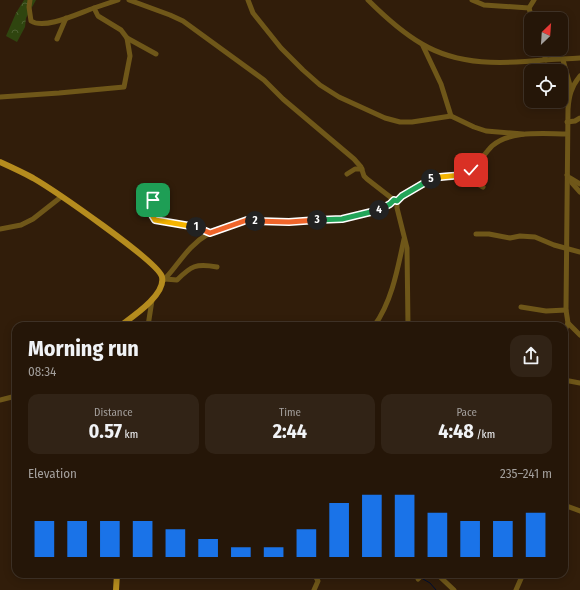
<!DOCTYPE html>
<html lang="en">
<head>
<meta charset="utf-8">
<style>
	:root { --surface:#251608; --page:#312316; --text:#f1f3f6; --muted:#a39f9c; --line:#423529; --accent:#1a73e8 }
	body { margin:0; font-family:"Fira Sans Condensed",sans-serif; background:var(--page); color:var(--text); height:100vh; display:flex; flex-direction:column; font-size:15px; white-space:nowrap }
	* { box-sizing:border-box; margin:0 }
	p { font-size:13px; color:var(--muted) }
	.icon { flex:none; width:22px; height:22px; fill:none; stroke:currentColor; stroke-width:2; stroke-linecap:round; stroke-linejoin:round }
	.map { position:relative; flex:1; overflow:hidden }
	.details { position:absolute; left:12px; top:322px; width:556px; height:256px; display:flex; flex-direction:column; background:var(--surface); border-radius:12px; box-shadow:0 2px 10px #0003,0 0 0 1px var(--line) }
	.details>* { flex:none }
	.needle { width:26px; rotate:25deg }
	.fabs { position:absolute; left:524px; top:12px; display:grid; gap:8px }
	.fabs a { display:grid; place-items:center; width:44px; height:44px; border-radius:8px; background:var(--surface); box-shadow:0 2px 10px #0003,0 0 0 1px var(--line); font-size:20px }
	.pin { position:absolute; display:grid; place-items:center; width:34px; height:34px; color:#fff; margin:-17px; border-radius:8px; box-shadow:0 2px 6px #0006 }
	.km { position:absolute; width:20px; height:20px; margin:-10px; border-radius:50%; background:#222; color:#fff; font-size:11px; line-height:20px; text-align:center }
	.round { display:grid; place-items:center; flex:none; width:42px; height:42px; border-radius:12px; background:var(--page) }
	.head { display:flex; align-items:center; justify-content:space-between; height:68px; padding:0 16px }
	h1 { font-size:22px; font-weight:700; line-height:30px }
	.metrics { display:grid; grid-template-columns:repeat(3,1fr); gap:6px; height:68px; padding:4px 16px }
	.metrics div { display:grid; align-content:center; border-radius:10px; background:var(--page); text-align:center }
	.metrics b { font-size:20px; font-weight:700 }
	.metrics small { font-size:11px; font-weight:400 }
	.metrics p { font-size:11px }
	.chart { height:112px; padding:8px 16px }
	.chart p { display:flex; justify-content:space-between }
	.chart svg { width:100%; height:72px; margin-top:4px; stroke:var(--accent); stroke-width:6 }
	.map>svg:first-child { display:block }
	.forest { fill:url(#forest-crowns) }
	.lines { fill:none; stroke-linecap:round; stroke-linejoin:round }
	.stream { stroke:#000e31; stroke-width:1 }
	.minor { stroke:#6f5719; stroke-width:5 }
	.major { stroke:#b58c1e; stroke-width:6 }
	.split-1-casing { stroke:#fff; stroke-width:8 }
	.split-2-casing { stroke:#fff; stroke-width:8 }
	.split-3-casing { stroke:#fff; stroke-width:8 }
	.split-4-casing { stroke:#fff; stroke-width:8 }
	.split-5-casing { stroke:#fff; stroke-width:8 }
	.split-6-casing { stroke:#fff; stroke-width:8 }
	.split-1 { stroke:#f5b400; stroke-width:5 }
	.split-2 { stroke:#f0652b; stroke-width:5 }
	.split-3 { stroke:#f0652b; stroke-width:5 }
	.split-4 { stroke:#22a559; stroke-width:5 }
	.split-5 { stroke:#22a559; stroke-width:5 }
	.split-6 { stroke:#f5b400; stroke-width:5 }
</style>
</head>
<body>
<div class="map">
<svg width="580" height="590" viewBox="0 0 580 590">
	<defs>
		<pattern id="forest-crowns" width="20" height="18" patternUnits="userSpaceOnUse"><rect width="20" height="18" fill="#2f450f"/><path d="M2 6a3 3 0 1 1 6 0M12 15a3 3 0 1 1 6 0" fill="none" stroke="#4e6032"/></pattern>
	</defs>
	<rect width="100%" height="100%" fill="#311d0a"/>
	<path class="forest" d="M24,0H36L26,18L25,27L17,42L6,36L16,13Z"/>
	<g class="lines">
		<path class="stream" d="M423,579L430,583L436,590"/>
		<g class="minor">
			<path d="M30,0L29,7L31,21C45,30 79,13 94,8"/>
			<path d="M129,0L170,15L183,21L264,80L283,99L354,159L361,167L364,176L367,179L394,200L397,201"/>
			<path d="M248,0L253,13L281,48L303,70L320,85L339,97L385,118L400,122H412L451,116L474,127L486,131L523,134"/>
			<path d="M368,0C384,16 403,33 422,44C459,66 503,64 544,60C556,59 568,59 580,58"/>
			<path d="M472,0L484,5L529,8"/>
			<path d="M532,19L529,8L534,0"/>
			<path d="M127,38L156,54"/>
			<path d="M57,39L66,18"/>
			<path d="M423,46L441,84L451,116"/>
			<path d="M542,49L546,60"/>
			<path d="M563,60L571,89"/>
			<path d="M580,76C571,87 569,96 568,109L566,310L568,323L580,335"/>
			<path d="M0,97L59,93L124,87L130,56L127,38L121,30L98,16L94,8L118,0"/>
			<path d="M567,122L575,121L580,118"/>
			<path d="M347,174L355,169H362"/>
			<path d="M463,175L483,187"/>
			<path d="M567,175L572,183L580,192"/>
			<path d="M570,178L580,184"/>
			<path d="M153,196L151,215L155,220L199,228L209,233"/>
			<path d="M0,229L21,225L33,219L61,197"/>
			<path d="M476,234H489L510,238L520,236L535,237L554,245L580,252"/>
			<path d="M165,279L177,280C191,266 196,263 217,267"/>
			<path d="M162,282C179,265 186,247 208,234C217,229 238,221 249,220C262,220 275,222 288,222C318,222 372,221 394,200"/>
			<path d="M521,307L546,311L566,310"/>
			<path d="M148,326L152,300"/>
			<path d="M374,326C392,302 398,267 404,239"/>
			<path d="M408,326L407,248L397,208V201C404,192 428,178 439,177C447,176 457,177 464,174C476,169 483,155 492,146C510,130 544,134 567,134"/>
			<path d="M564,333L568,323"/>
			<path d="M564,380L580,383"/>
			<path d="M0,400L16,396"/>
			<path d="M564,505L580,511"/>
			<path d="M314,574L318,581L314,590"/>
			<path d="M437,574L454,590"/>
			<path d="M418,579L423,574"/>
			<path d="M516,590L523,574"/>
		</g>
		<g class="major">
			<path d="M0,162C11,167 22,172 33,178C52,189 159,262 162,277C166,295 132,317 120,326"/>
			<path d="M116,590L117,574"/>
		</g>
	</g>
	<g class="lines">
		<g class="split-1-casing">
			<path id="split-1" d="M153,200L152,215L155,220L196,227"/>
		</g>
		<g class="split-2-casing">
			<path id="split-2" d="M196,227L210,233L247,220L255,221"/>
		</g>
		<g class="split-3-casing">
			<path id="split-3" d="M255,221L289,222L317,220"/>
		</g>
		<g class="split-4-casing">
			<path id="split-4" d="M317,220L342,219L379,210"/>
		</g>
		<g class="split-5-casing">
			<path id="split-5" d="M379,210L390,204L394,200L397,201L402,196L431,179"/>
		</g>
		<g class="split-6-casing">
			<path id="split-6" d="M431,179C444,174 460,179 471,170"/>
		</g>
		<use href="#split-1" class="split-1"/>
		<use href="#split-2" class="split-2"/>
		<use href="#split-3" class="split-3"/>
		<use href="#split-4" class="split-4"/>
		<use href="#split-5" class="split-5"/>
		<use href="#split-6" class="split-6"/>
	</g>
</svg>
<div class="fabs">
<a><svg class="needle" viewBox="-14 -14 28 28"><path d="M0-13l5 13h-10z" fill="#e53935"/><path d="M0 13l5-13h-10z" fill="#a39f9c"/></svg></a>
<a><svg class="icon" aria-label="locate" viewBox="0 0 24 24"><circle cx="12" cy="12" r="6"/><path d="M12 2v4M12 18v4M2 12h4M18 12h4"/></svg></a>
</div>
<div class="pin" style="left:153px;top:200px;background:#1e9e55"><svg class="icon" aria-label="arrive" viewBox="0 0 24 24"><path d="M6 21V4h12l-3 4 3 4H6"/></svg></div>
<div class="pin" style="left:471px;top:170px;background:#d93025"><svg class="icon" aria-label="check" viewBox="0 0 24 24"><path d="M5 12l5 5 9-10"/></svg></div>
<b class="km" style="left:196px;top:227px">1</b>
<b class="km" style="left:255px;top:221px">2</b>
<b class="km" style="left:317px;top:220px">3</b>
<b class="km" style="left:379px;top:210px">4</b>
<b class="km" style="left:431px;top:179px">5</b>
<section class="details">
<div class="head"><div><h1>Morning run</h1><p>08:34</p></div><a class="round"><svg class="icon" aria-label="share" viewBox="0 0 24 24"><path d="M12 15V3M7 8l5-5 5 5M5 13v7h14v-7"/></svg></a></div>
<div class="metrics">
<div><p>Distance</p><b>0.57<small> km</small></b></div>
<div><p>Time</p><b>2:44</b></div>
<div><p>Pace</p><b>4:48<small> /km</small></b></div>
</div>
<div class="chart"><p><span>Elevation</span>235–241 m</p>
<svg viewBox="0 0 160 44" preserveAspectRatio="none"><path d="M5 44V22M15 44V22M25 44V22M35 44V22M45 44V27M55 44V33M65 44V38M75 44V38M85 44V27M95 44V11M105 44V6M115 44V6M125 44V17M135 44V22M145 44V22M155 44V17"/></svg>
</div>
</section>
</div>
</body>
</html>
